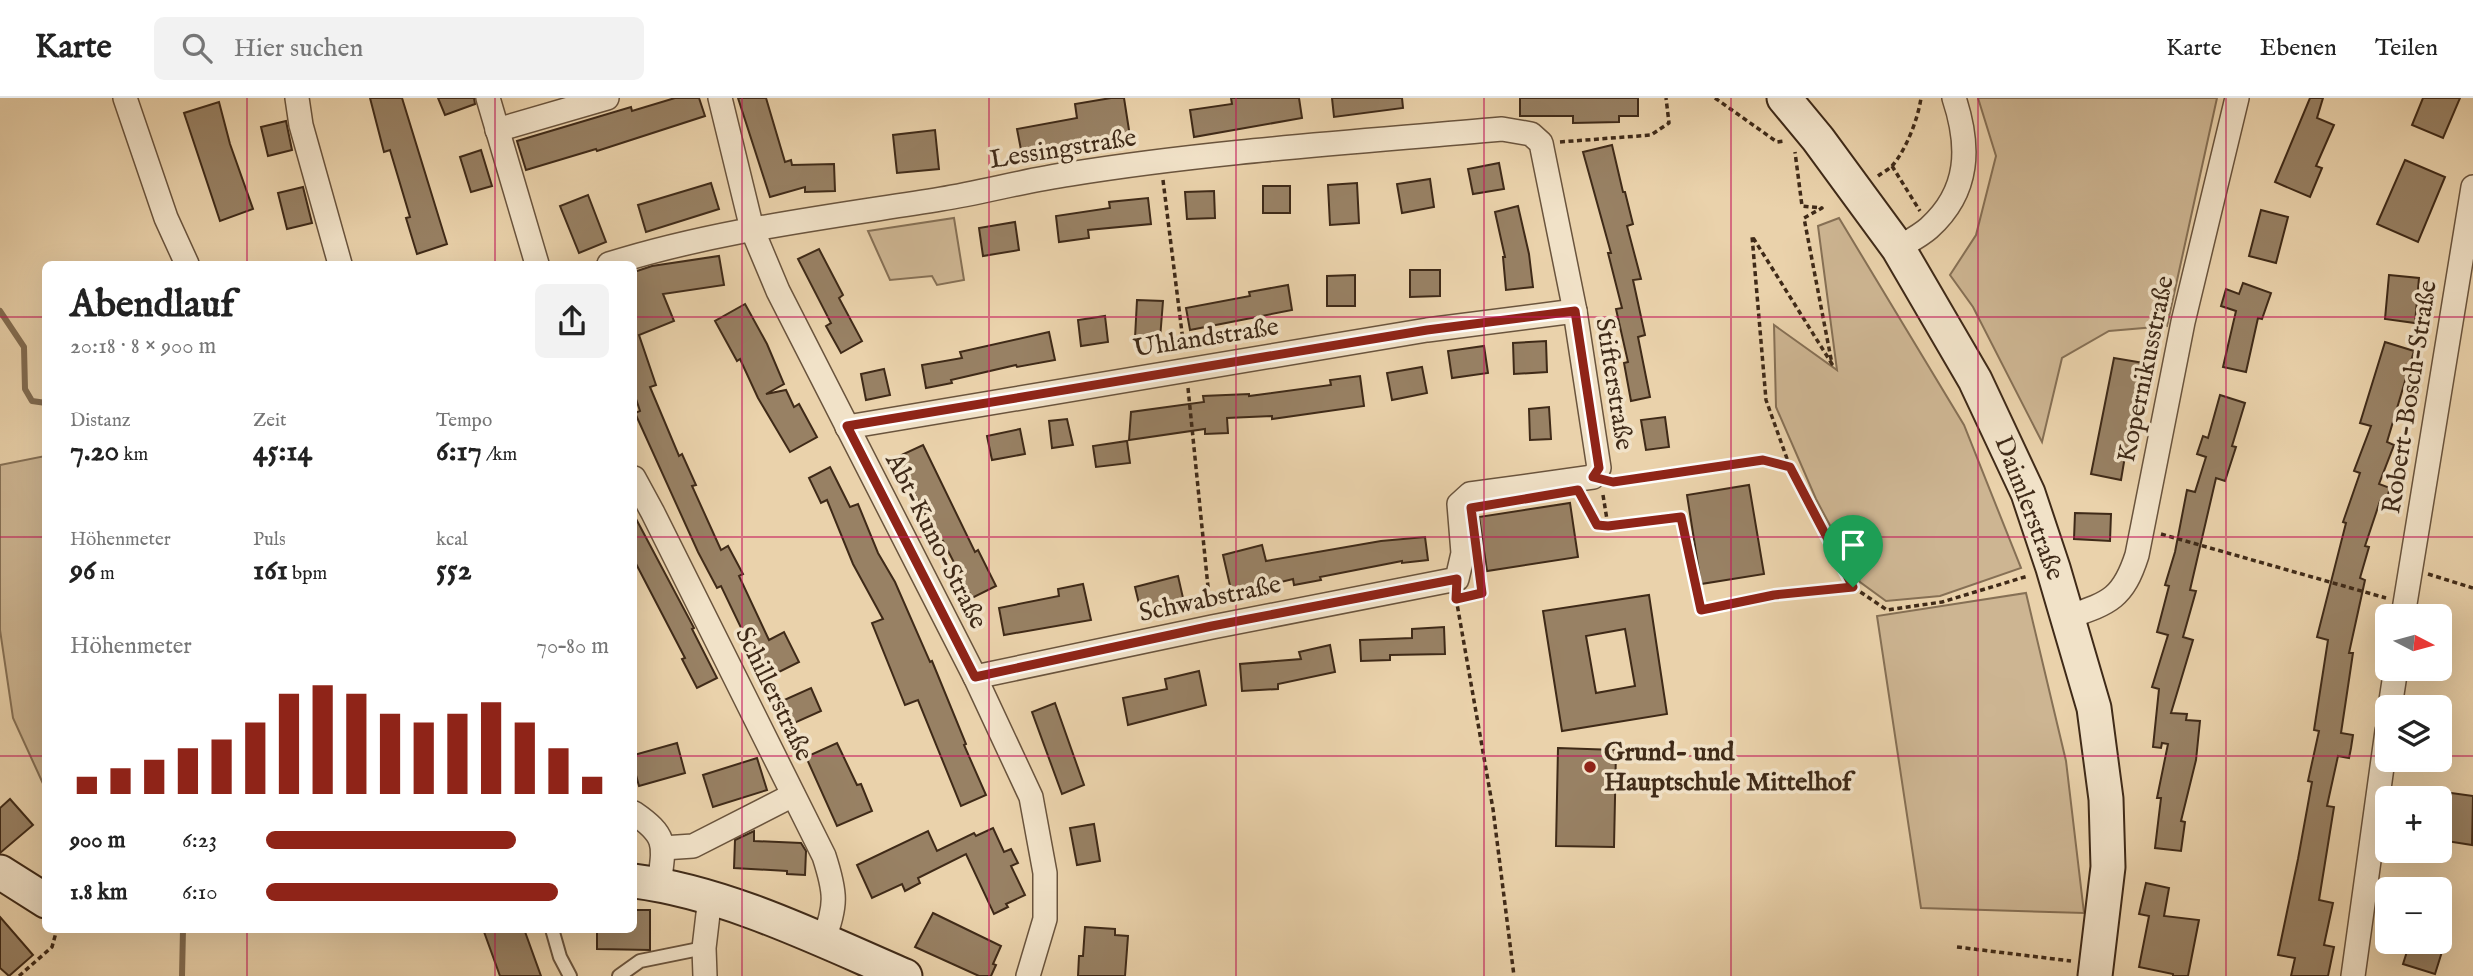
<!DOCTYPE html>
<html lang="de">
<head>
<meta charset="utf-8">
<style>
	:root { --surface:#fff; --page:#f2f2f2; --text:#222; --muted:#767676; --line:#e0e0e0; --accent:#8f2418 }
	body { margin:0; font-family:"IM FELL English",serif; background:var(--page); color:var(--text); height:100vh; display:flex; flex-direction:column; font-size:26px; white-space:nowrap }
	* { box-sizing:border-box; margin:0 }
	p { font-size:23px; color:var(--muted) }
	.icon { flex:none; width:38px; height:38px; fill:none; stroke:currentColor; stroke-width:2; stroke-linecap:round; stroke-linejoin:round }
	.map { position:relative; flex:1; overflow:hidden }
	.drawer { position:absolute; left:42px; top:163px; width:595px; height:672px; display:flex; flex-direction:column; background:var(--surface); border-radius:10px; box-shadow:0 7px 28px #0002 }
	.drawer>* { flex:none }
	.needle { width:46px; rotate:96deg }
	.controls { position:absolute; left:2375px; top:506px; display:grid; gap:14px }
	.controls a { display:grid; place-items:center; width:77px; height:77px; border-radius:10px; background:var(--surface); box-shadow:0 7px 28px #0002; font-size:35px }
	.pin { position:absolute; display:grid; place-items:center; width:60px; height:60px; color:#fff; margin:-72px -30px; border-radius:50% 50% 50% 0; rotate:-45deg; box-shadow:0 0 7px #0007 }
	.pin .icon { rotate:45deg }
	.round { display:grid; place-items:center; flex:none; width:74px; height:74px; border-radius:10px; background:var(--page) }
	.summary { display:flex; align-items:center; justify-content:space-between; height:119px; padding:0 28px }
	h1 { font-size:38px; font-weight:700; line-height:52px }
	.figures { display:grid; grid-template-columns:repeat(3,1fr); gap:10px; height:119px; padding:7px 28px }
	.figures div { display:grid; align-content:center }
	.figures b { font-size:30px; font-weight:700 }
	.figures small { font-size:19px; font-weight:400 }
	.figures p { font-size:19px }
	.chart { height:196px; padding:14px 28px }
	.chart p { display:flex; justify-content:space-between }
	.chart svg { width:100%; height:126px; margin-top:7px; stroke:var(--accent); stroke-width:6 }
	ul { padding:0 28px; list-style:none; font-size:23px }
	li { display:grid; grid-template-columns:112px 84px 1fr; align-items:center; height:52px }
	li i { height:18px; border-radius:9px; background:var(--accent) }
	header { display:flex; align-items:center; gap:42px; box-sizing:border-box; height:98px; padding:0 35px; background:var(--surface); border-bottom:2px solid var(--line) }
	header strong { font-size:33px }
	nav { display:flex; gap:38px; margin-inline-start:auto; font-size:24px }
	.search { width:490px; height:63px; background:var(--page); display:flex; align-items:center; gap:18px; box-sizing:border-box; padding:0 24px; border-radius:10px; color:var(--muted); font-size:26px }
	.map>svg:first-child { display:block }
	.green { fill:#cdb592; stroke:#867055; stroke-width:2 }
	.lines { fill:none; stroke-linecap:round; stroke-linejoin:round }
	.stream { stroke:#836d52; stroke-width:6 }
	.building { fill:#988164; stroke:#3f2a18; stroke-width:2; fill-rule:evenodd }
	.lane-casing { stroke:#6a543d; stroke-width:16 }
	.street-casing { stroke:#6a543d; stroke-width:26 }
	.secondary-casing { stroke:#3f2a18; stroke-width:37 }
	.path { stroke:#3f2a18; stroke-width:3.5; stroke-dasharray:5 3.5; stroke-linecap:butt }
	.lane { stroke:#f1e2c8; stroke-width:12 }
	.street { stroke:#f1e2c8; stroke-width:23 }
	.secondary { stroke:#f1e2c8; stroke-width:33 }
	.route-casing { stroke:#fff; stroke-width:14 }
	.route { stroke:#8f2418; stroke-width:9 }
	.grid { fill:none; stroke:#c2185b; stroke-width:2; stroke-opacity:0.55 }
	.poi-dot { fill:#8f2418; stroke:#f1e2c8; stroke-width:2.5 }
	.labels { text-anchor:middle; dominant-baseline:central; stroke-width:7; stroke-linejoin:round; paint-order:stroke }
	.street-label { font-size:26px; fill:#3f2a18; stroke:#f1e2c8 }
	.poi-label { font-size:26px; font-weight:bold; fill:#3f2a18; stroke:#f1e2c8; text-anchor:start }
</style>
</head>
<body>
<header>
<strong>Karte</strong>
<div class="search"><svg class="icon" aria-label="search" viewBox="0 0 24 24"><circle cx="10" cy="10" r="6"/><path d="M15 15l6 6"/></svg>Hier suchen</div>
<nav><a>Karte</a><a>Ebenen</a><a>Teilen</a></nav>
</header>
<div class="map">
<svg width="2473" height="878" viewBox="0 0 2473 878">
	<rect width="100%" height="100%" fill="#ead2ab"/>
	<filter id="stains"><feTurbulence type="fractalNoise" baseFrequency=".00286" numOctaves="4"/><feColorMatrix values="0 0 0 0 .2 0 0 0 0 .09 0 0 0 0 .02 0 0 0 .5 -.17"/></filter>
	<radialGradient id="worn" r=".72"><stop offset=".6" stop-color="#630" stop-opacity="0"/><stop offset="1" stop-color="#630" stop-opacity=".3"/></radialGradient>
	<g class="green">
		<path d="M1978,0H2217L2167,228L2109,233L2062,260L2042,344L1973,209L1950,177L1976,137L1996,58Z"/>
		<path d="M954,120L964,182L937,187L932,178L890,182L868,133Z"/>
		<path d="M1839,120L1964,327L2021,470L1940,498L1886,503L1860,484L1816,401L1776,309L1774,227L1837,272L1818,128Z"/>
		<path d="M45,358L46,359L45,690L13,620L0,532V367Z"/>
		<path d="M2026,495L2066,663L2084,815L1921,810L1877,518Z"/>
	</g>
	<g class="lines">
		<g class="stream">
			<path d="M0,213L24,249L25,291L32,303L46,305"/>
			<path d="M182,878L183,831"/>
		</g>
	</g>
	<g class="building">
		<path d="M370,0H402L447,146L417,156L406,120L410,119L390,52L384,54Z"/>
		<path d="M438,0H474L475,6L445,17Z"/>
		<path d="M675,0H699L705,18L597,53L596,51L526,72L517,43L631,9L632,13Z"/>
		<path d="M738,0H766L785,64L791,62L792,67L834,66L835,93L805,94V89L770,99Z"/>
		<path d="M1111,0H1124L1131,45L1083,53L1082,47L1022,57L1017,31L1077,20L1075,6Z"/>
		<path d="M1231,0H1299L1302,20L1194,39L1190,12L1232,6Z"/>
		<path d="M1332,0H1402L1403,10L1334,19Z"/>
		<path d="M1520,0H1638V18H1619V24L1573,25V18H1520Z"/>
		<path d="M2310,0H2323L2317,20L2334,27L2316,68L2322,70L2310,99L2275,84Z"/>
		<path d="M2423,0H2460L2443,40L2412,27Z"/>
		<path d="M219,4L230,46L253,111L220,123L184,15Z"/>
		<path d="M286,23L292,52L268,58L261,29Z"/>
		<path d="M935,32L939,71L897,75L893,37Z"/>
		<path d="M1612,47L1623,94H1625L1633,126L1627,128L1641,181L1633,182L1645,237L1638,239L1650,299L1631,303L1624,265L1628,264L1616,211L1622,210L1608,155H1611L1583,54Z"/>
		<path d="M481,52L492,88L471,94L460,59Z"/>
		<path d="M2405,62L2445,79L2418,144L2377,126Z"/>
		<path d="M1499,65L1504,91L1473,96L1468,71Z"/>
		<path d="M1430,81L1434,109L1402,115L1397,86Z"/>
		<path d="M711,85L719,111L646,134L638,107Z"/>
		<path d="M1357,85L1359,125L1330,127L1328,87Z"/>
		<rect x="1263" y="88" width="27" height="27"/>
		<path d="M303,89L312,125L287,131L278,95Z"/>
		<path d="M1214,93L1215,120L1187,121L1185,94Z"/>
		<path d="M588,97L606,144L579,155L560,108Z"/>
		<path d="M1148,100L1151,126L1088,132L1089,140L1059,144L1056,118L1110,110L1109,104Z"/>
		<path d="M1518,108L1529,156L1533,189L1506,192L1503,159H1505L1495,114Z"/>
		<path d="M2261,112L2288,119L2276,165L2249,158Z"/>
		<path d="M1015,124L1019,152L983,158L979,130Z"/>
		<path d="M819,151L843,197L839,200L862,243L841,255L826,228L831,225L798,161Z"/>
		<path d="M719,158L724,187L663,196L674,223L639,237L656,287L650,289L679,358L682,356L696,387L692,388L721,452L728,448L743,476L739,478L769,542L784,534L799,564L769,579L745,533L743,534L721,488L717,490L698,454L635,315L640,313L634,295V174L652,168Z"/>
		<path d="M1410,172H1440V198L1410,199Z"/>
		<path d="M1355,177V208H1327V178Z"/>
		<path d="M2389,177L2419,180L2415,225L2385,221Z"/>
		<path d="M2243,185L2271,195L2262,221L2258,220L2246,274L2223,269L2236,213L2221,208L2226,191L2239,196Z"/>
		<path d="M1288,187L1292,212L1190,232L1186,210L1250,198L1249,194Z"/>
		<path d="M1137,202L1163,203L1160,241L1135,240Z"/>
		<path d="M745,206L767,246L784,286L766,296L786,292L794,309L799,306L817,339L790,354L758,300L740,261L737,263L715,223Z"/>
		<path d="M1105,218L1108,244L1081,248L1078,222Z"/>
		<path d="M1049,234L1055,262L1017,269L1016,267L951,282L952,285L926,290L922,267L962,260L960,254Z"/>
		<path d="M1546,243L1547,274L1514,276L1513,245Z"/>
		<path d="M2385,244L2414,253L2387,344L2394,347L2379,386L2390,390L2385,405L2380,403L2365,448L2369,449L2360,480L2365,482L2349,555H2353L2341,635L2353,637L2351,650L2349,660L2338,658L2327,708L2334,709L2319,802L2333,805L2324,847L2334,849L2328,878H2291L2295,860L2278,857L2298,761L2312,684L2308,683L2319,633L2314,632L2328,542L2317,539L2346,425L2343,424L2360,375L2354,373L2371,328L2360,325Z"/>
		<path d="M1484,248L1488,275L1452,280L1448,253Z"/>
		<path d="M2114,260L2144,265L2142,273L2146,275L2142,297L2136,295L2129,334L2133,335L2130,353L2126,352L2121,382L2091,376Z"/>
		<path d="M1422,269L1427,295L1392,302L1387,275Z"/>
		<path d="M884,271L890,297L866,302L861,276Z"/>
		<path d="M1360,278L1364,308L1272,321V318L1227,320L1228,335L1205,336V331L1129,342L1131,314L1204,304L1203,298L1249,296V298L1331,287L1330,282Z"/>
		<path d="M2220,297L2245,305L2232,348L2236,349L2225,383L2216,380L2190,492L2196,493L2183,539L2193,542L2171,615L2187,616L2186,622L2200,623L2196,662L2181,723L2185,724L2181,753L2155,750L2161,700H2157L2168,646L2162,645L2161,650L2153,649L2159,591L2152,589L2168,537L2157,534L2169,488L2165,487L2175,454L2187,392L2195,394L2206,359L2197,356L2203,338L2208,340Z"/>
		<path d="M1549,309L1551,341L1530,342L1529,311Z"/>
		<path d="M1665,319L1669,349L1646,352L1641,322Z"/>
		<path d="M1067,321L1073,347L1052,350L1049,323Z"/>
		<path d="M1020,331L1025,356L992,362L987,338Z"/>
		<path d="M1127,343L1130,365L1096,369L1093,348Z"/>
		<path d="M923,347L975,454L978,452L996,488L972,500L943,443L940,445L910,387L908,388L895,360Z"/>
		<path d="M830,369L850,409L858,406L878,455L895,484L930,564L932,563L966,646L964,647L986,697L961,708L918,602L905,607L872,525L883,521L853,466L827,402L821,405L809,380Z"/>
		<path d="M1749,387L1764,476L1701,486L1687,397Z"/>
		<path d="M1570,405L1578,459L1487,473L1479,419Z"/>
		<path d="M2075,415L2111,416L2110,443L2074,441Z"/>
		<path d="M634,417L694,530L692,531L717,580L697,590L682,561L685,560L634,462Z"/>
		<path d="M1425,439L1428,462L1402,465V463L1320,479L1321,482L1294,487L1293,481L1232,496L1223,457L1262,447L1266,463L1381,443Z"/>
		<path d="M1178,478L1183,500L1140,510L1135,489Z"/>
		<path d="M1083,486L1091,522L1004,537L999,510L1059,498L1058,491Z"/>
		<path d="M1649,497L1667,616L1562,633L1543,513ZM1625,531L1635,588L1596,595L1586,538Z"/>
		<path d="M1444,529L1445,556L1390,557V562L1361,563L1360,542L1412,540V531Z"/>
		<path d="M1330,547L1335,574L1278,586V591L1242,593L1240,566L1301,561L1299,554Z"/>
		<path d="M1199,573L1206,607L1128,627L1123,600L1167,591L1165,581Z"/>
		<path d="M811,590L821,613L792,626L782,603Z"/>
		<path d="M1055,605L1084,687L1062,696L1032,614Z"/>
		<path d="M677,645L685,675L639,688L634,670V657Z"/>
		<path d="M837,645L857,687L861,686L872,713L837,728L806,659Z"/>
		<path d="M1558,650L1616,652L1614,749L1556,748Z"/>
		<path d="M757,660L767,692L713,709L703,677Z"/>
		<path d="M2444,694L2473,698L2472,747L2440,742Z"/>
		<path d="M10,701L33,727L0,755V710Z"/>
		<path d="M1094,726L1100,763L1077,767L1070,730Z"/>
		<path d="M993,730L1004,754L1011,751L1018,765L1011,768L1025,797L1006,806L1008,809L994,816L966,756L918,780L920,785L905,793L902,786L872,800L857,767L928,733L937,753L974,735L976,738Z"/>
		<path d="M754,733V743L801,745L806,753L805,777L787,776V773L734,770L735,742Z"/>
		<path d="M2146,785L2169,790L2164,818L2199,822L2188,878H2173V876L2139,869L2149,818L2139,816Z"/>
		<path d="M634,812H650V852L597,851V831H634Z"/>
		<path d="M933,815L1001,848L993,866L996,867L991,878H979L915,849Z"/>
		<path d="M0,819L33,857L9,878L0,870Z"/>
		<path d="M1085,829L1115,831V837L1128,838L1125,878H1078L1079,858H1083Z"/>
		<path d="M483,831H524L541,878H500Z"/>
		<path d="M2410,844H2445L2435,876L2403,866Z"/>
	</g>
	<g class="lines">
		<g class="lane-casing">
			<g id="lane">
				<path d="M552,831L560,859L570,878"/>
				<path d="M619,878L640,863L704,850"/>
			</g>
		</g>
		<g class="street-casing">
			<g id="street">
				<path d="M125,0L166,120L187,166"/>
				<path d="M297,0L301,27L340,166"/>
				<path d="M488,0L537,166"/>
				<path d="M720,0L752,131L778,193L975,579L1031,699L1045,775V821L1028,878"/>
				<path d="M497,32L607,0"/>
				<path d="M1898,150C1908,144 1920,138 1929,130C1970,93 1970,48 1954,0"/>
				<path d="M609,166C717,132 829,119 941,101C984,94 1027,82 1070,76C1213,53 1358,44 1502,31L1531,36L1541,45L1575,213L1599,370L1593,379L1470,396L1459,406L1463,455L1457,481L1212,529L975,579"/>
				<path d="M847,329L1427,232L1575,213"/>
				<path d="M634,380L653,415L824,758C836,795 837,807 823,843"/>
				<path d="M2403,518L2473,89"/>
				<path d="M2068,519C2109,505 2123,501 2137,457L2183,224L2237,0"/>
				<path d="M2390,609L2396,570"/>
				<path d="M634,715C669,739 664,748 659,787"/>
				<path d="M663,750L693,748L793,697"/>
				<path d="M705,878L704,850L710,799"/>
				<path d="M2353,878L2387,633"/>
			</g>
		</g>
		<g class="secondary-casing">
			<g id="secondary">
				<path d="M1784,0L1818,41L1898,150L1975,282L2028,395L2053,470L2094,610L2106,701L2108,769L2095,878"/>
				<path d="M0,774L46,803"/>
				<path d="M634,783C727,795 819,841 905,878"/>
			</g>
		</g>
		<g class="path">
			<path d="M1715,0L1777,44L1785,43"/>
			<path d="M1560,44L1651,37L1669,25L1666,0"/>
			<path d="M1892,68L1920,113"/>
			<path d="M1878,78C1882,75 1888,72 1892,68C1906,52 1918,21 1921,0"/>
			<path d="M1163,82L1184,251"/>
			<path d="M1188,290L1210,509"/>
			<path d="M1790,369L1766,302L1752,138L1832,266L1804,120L1822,110L1802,108L1795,54"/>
			<path d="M1614,384L1764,362L1790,369L1853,489L1887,512L1942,504L2028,478"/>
			<path d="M1603,397L1608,428L1681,419L1701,512L1774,497L1853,489"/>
			<path d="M1582,400L1596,427L1607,428"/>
			<path d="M2161,436L2386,500"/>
			<path d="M2428,476L2473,490"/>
			<path d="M1469,498L1481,495L1480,481"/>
			<path d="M1456,500L1493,711L1514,878"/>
			<path d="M1957,849L2071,863"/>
			<path d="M19,878L52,849L57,831"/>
		</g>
		<use href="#lane" class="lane"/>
		<use href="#street" class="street"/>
		<use href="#secondary" class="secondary"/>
	</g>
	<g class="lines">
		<g class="route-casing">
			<path id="route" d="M1575,213L1599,370L1593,379L1613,384L1763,362L1790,369L1853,489L1774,497L1701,512L1681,419L1608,428L1597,427L1578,392L1471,410L1482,495L1456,501L1457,481L1212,528L975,579L847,328L1427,232Z"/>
		</g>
		<use href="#route" class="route"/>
	</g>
	<path class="grid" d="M247,0V166M495,0V166M742,0V878M989,0V878M1236,0V878M1484,0V878M1731,0V878M1978,0V878M2226,0V878M0,219H46M634,219H2473M0,439H46M634,439H2473M0,658H46M634,658H2387M2440,658H2473M247,831V878M495,831V878"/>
	<circle class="poi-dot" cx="1590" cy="669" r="7"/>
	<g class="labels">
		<g class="street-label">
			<text transform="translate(1063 51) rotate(-9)">Lessingstraße</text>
			<text transform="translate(1206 240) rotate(-9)">Uhlandstraße</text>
			<text transform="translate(2146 271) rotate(-78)">Kopernikusstraße</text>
			<text transform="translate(1614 286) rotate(81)">Stifterstraße</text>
			<text transform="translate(2410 299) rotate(-81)">Robert-Bosch-Straße</text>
			<text transform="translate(2029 410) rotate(69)">Daimlerstraße</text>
			<text transform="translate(936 443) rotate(63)">Abt-Kuno-Straße</text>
			<text transform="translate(1210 501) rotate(-12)">Schwabstraße</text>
			<text transform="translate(774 596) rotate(64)">Schillerstraße</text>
		</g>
		<g class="poi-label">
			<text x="1604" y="654">Grund- und<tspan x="1604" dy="30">Hauptschule Mittelhof</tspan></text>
		</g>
	</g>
	<rect width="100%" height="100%" filter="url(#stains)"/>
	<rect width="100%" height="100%" fill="url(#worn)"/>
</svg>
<div class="controls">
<a><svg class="needle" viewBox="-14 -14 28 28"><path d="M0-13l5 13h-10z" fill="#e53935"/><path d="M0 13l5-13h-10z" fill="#767676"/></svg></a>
<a><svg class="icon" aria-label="layers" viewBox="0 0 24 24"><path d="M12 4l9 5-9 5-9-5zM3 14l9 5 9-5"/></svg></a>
<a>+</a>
<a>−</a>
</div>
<div class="pin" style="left:1853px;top:489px;background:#1e9e55"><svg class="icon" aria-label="arrive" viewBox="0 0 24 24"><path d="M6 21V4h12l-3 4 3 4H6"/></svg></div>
<section class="drawer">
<div class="summary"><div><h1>Abendlauf</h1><p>20:18 · 8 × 900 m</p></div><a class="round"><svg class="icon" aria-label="share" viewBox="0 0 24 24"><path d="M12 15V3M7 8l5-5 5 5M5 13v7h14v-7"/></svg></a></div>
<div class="figures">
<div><p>Distanz</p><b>7.20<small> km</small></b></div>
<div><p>Zeit</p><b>45:14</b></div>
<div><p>Tempo</p><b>6:17<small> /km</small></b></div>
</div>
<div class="figures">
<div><p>Höhenmeter</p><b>96<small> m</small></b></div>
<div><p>Puls</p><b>161<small> bpm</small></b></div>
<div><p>kcal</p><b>552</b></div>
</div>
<div class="chart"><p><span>Höhenmeter</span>70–80 m</p>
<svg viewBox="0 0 160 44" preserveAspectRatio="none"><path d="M5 44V38M15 44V35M25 44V32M35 44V28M45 44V25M55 44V19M65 44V9M75 44V6M85 44V9M95 44V16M105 44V19M115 44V16M125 44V12M135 44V19M145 44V28M155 44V38"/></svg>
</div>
<ul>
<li><b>900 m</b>6:23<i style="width:73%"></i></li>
<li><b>1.8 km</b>6:10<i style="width:85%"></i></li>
</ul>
</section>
</div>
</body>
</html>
